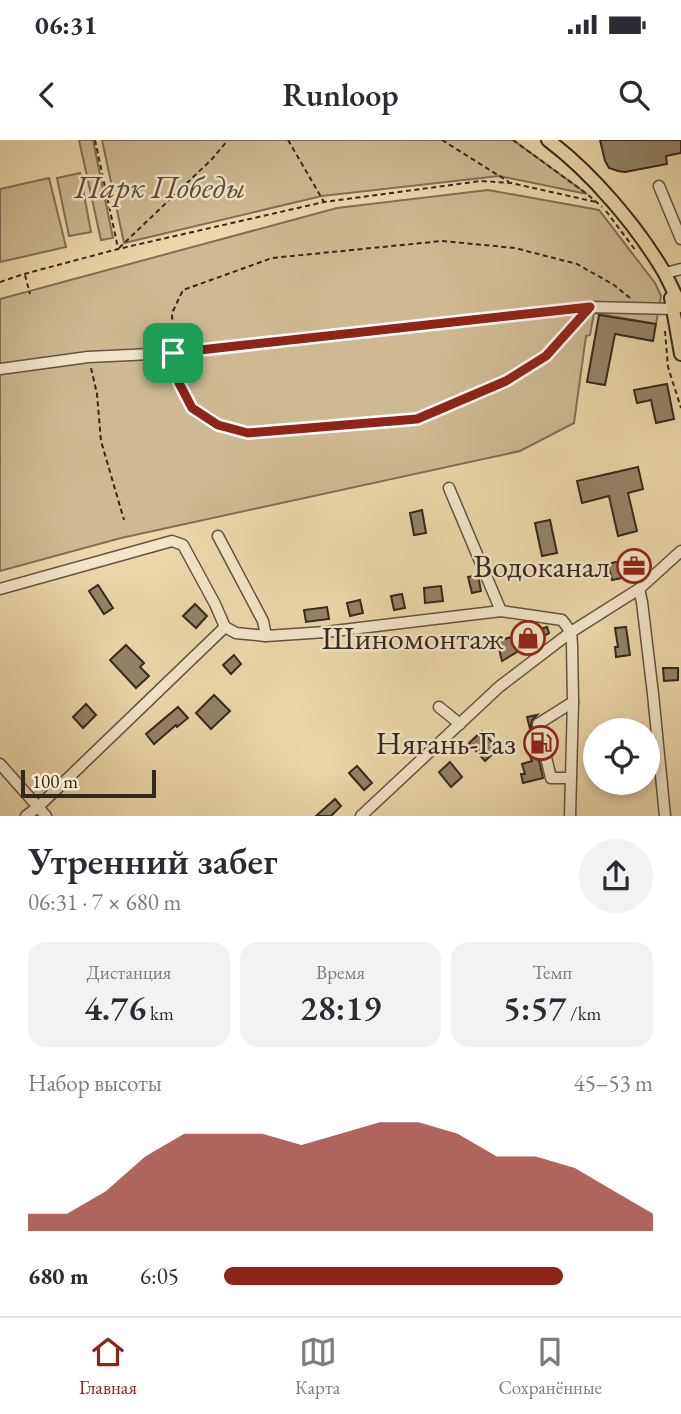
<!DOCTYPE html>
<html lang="ru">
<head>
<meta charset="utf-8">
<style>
	:root { --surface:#fff; --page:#f2f2f3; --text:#2b2b33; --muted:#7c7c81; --line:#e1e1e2; --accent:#8f2418 }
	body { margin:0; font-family:"EB Garamond",serif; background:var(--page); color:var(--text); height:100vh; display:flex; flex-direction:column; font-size:26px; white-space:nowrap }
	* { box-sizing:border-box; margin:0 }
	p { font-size:23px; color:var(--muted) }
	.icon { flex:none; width:38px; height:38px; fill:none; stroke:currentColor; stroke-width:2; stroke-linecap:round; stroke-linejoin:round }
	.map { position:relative; height:676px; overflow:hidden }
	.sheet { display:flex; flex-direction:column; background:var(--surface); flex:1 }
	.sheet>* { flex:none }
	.fabs { position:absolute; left:583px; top:578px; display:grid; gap:14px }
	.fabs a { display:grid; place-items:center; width:77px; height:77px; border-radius:50%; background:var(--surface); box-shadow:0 4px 10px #0003; font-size:35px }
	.scale { position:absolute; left:21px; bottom:18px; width:135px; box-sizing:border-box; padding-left:7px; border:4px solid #34281e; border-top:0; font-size:19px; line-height:24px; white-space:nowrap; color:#34281e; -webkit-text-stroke:5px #f3e5c8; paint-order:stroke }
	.pin { position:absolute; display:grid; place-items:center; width:60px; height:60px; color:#fff; margin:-30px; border-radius:14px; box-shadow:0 4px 10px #0006 }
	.round { display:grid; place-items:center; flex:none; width:74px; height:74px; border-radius:37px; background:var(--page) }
	.summary { display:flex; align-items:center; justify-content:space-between; height:119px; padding:0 28px }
	h1 { font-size:38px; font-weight:600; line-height:52px }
	.stats { display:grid; grid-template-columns:repeat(3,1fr); gap:10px; height:119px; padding:7px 28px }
	.stats div { display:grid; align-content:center; border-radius:18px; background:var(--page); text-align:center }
	.stats b { font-size:35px; font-weight:600 }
	.stats small { font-size:19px; font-weight:400 }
	.stats p { font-size:19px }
	.chart { height:196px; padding:14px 28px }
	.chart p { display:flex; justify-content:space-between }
	.chart svg { width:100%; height:126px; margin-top:7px; fill:var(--accent); opacity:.7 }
	ul { padding:0 28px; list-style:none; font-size:23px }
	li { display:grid; grid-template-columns:112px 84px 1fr; align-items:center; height:52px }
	li i { height:18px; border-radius:9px; background:var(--accent) }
	.status { display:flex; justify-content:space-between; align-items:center; height:49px; padding:0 35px; background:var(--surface); direction:ltr }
	.status svg { height:19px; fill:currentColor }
	header { display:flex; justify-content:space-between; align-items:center; height:91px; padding:0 28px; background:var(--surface); font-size:32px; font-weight:600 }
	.dock { display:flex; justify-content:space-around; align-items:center; height:98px; border-top:2px solid var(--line); background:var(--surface); font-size:19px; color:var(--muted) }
	.dock a { display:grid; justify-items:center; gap:4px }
	.dock .current { color:var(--accent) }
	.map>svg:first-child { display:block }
	.green { fill:#ceb992; stroke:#817058; stroke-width:2 }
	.building { fill:#948367; stroke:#34281e; stroke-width:2 }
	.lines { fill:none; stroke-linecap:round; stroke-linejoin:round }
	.minor-casing { stroke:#625441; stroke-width:13 }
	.major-casing { stroke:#34281e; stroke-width:16 }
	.path { stroke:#34281e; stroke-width:2; stroke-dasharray:5 3.5; stroke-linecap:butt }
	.minor { stroke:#f3e5c8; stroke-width:10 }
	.major { stroke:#edd7aa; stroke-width:12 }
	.route-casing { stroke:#fff; stroke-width:14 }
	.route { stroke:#8f2418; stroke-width:9 }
	.labels { text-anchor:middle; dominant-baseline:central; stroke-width:5; stroke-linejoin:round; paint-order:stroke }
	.park-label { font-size:32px; font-style:italic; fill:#5a4c3b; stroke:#f3e5c8 }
	.poi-label { font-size:32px; fill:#34281e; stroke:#f3e5c8; text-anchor:end }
</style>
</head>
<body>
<div class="status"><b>06:31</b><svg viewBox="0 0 49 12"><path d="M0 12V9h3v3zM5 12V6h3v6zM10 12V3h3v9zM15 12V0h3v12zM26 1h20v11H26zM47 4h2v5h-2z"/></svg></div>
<header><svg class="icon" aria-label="back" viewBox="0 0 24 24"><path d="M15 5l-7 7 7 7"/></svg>Runloop<svg class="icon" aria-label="search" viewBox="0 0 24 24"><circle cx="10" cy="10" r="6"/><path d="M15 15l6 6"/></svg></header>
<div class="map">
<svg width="681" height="676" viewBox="0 0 681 676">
	<rect width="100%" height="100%" fill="#edd7aa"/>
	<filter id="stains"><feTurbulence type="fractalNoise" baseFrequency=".00286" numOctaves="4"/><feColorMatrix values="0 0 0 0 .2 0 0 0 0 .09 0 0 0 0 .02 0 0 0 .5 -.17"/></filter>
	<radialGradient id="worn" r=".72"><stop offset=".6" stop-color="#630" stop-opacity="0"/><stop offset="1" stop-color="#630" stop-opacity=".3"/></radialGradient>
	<g class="green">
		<path d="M79,0H93L113,98L101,100Z"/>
		<path d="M102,0H513L587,54L499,36L322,56L124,103Z"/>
		<path d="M80,33L91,92L69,96L57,38Z"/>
		<path d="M49,38L66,107L0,122V49Z"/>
		<path d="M488,50L599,70L655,143L661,156L656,184L594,173L590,195L586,196L574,283L520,311L121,398L0,431V159L337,68Z"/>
	</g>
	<g class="building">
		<path d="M600,0H681V13L666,16L667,24L625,32L618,31L609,28L605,21Z"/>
		<path d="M599,175L656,184L653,201L615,194L605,245L587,242Z"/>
		<path d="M667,244L674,279L656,283L651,260L637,263L634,250Z"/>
		<path d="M638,327L643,349L628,353L637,391L618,396L609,356L582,363L577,341Z"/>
		<path d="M422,370L426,393L414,395L410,373Z"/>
		<path d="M550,380L557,413L542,416L535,383Z"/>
		<path d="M636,417L640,434L612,440L608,424Z"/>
		<path d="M478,435L481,451L472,453L468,437Z"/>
		<path d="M98,445L113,468L104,474L89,451Z"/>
		<path d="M441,446L443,461L425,463L424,448Z"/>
		<path d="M402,454L405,468L394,470L391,456Z"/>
		<path d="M360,460L363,473L350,476L347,463Z"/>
		<path d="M195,464L207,476L196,488L183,476Z"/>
		<path d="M327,467L329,479L306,482L304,470Z"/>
		<path d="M547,487L549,493L502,521L497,501Z"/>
		<path d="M626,487L630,515L616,517L615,507H618L615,488Z"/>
		<path d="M126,505L144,523L140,527L149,536L136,548L110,520Z"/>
		<path d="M234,515L241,524L231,534L223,525Z"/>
		<path d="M663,528H678V540L664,541Z"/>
		<path d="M214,555L230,571L211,589L196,573Z"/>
		<path d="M86,564L96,575L83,588L73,577Z"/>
		<path d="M178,567L188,578L177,587L176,585L154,604L146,594Z"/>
		<path d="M537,575L532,580L531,586L543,638L523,643L521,634H525L522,624L532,621L529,614L536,612L527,577Z"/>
		<path d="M482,591L498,609L485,621L469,603Z"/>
		<path d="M450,622L462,637L451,647L439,632Z"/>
		<path d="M357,626L372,643L364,650L349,633Z"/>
		<path d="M335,659L341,666L331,676H316Z"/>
	</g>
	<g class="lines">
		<g class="minor-casing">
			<g id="minor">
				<path d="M659,46L681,99"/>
				<path d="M665,133L681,129"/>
				<path d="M0,229L88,217L173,213L590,167L674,169"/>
				<path d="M449,348L501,471"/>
				<path d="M218,396L263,481L266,496"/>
				<path d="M0,449L172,401L183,405L215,464L225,487"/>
				<path d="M639,449L642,462L653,554L665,676"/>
				<path d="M439,567L460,584"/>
				<path d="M0,624L46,676"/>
				<path d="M571,638H551L538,584L573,562"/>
				<path d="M26,676L38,667L225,487L236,493L266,496L326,492L501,471L562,480L571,492L572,504L573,562L570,676"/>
				<path d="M361,676L499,547L571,492L639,449L681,411"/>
			</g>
		</g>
		<g class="major-casing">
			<g id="major">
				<path d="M548,0C591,32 637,86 664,132C670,143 675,155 681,166"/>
				<path d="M671,158L681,214"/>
			</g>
		</g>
		<g class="path">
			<path d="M95,0L118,108"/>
			<path d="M288,0L324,62"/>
			<path d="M442,0L509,42"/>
			<path d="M513,0L587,54L602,67"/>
			<path d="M606,71L636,111"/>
			<path d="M119,108L212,19L227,1"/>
			<path d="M25,135L30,154"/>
			<path d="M0,142L24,134L118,109L324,62L481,41L511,43L596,62"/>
			<path d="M665,191L668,227L681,268"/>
			<path d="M173,205L172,173L183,150L272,118L442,101L515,108L577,124L614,145L630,158"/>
			<path d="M175,221L179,243L192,268L218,285L248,293L417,279L506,241L546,216L580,178"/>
			<path d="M91,228L97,254L101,301L124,380"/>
		</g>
		<use href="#minor" class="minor"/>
		<use href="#major" class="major"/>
	</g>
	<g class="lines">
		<g class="route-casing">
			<path id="route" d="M590,167L546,216L506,241L417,279L248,293L218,285L192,268L179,243L173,213Z"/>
		</g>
		<use href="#route" class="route"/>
	</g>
	<defs>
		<g id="office-ring" transform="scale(1.75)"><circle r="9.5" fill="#f3e5c8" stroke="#8f2418" stroke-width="1.5"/><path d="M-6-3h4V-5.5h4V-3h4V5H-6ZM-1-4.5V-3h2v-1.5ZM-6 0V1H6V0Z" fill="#8f2418"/></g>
		<g id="shop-ring" transform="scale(1.75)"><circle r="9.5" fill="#f3e5c8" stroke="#8f2418" stroke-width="1.5"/><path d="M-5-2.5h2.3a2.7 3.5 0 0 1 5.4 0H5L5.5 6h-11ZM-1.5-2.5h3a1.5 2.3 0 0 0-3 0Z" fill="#8f2418"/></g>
		<g id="fuel-ring" transform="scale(1.75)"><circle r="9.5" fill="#f3e5c8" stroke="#8f2418" stroke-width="1.5"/><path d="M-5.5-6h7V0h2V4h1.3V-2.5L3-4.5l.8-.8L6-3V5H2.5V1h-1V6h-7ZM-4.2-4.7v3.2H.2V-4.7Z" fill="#8f2418"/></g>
	</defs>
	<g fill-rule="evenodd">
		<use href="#office-ring" x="634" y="426"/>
		<use href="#shop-ring" x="528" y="498"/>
		<use href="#fuel-ring" x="541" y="603"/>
	</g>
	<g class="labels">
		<g class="park-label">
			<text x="160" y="47">Парк Победы</text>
		</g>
		<g class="poi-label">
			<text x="610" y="426">Водоканал</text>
			<text x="504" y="498">Шиномонтаж</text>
			<text x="516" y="603">Нягань-Газ</text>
		</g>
	</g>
	<rect width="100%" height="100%" filter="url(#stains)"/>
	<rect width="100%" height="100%" fill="url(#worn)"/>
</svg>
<div class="fabs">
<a><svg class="icon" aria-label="locate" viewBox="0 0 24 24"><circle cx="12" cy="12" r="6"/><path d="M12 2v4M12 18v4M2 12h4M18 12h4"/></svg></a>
</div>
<div class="scale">100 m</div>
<div class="pin" style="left:173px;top:213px;background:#1e9e55"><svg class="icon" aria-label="arrive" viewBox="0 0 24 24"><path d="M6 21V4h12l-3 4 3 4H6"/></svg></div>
</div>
<section class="sheet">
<div class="summary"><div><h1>Утренний забег</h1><p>06:31 · 7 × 680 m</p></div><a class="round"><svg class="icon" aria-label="share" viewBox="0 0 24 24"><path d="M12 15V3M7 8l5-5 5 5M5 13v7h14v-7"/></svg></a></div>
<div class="stats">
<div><p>Дистанция</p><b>4.76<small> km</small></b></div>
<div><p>Время</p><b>28:19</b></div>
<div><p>Темп</p><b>5:57<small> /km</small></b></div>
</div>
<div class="chart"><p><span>Набор высоты</span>45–53 m</p>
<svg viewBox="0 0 160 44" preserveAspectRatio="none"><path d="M0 44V38L10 38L20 30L30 18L40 10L50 10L60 10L70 14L80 10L90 6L100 6L110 10L120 18L130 18L140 22L150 30L160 38V44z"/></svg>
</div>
<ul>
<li><b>680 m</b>6:05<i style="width:79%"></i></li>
</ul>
</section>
<nav class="dock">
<a class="current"><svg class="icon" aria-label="home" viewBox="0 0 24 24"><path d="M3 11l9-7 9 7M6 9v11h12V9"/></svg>Главная</a>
<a><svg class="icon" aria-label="map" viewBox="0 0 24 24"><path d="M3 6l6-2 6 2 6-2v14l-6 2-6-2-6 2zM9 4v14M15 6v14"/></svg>Карта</a>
<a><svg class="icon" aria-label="saved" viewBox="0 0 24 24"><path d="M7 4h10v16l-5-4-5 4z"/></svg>Сохранённые</a>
</nav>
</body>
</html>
